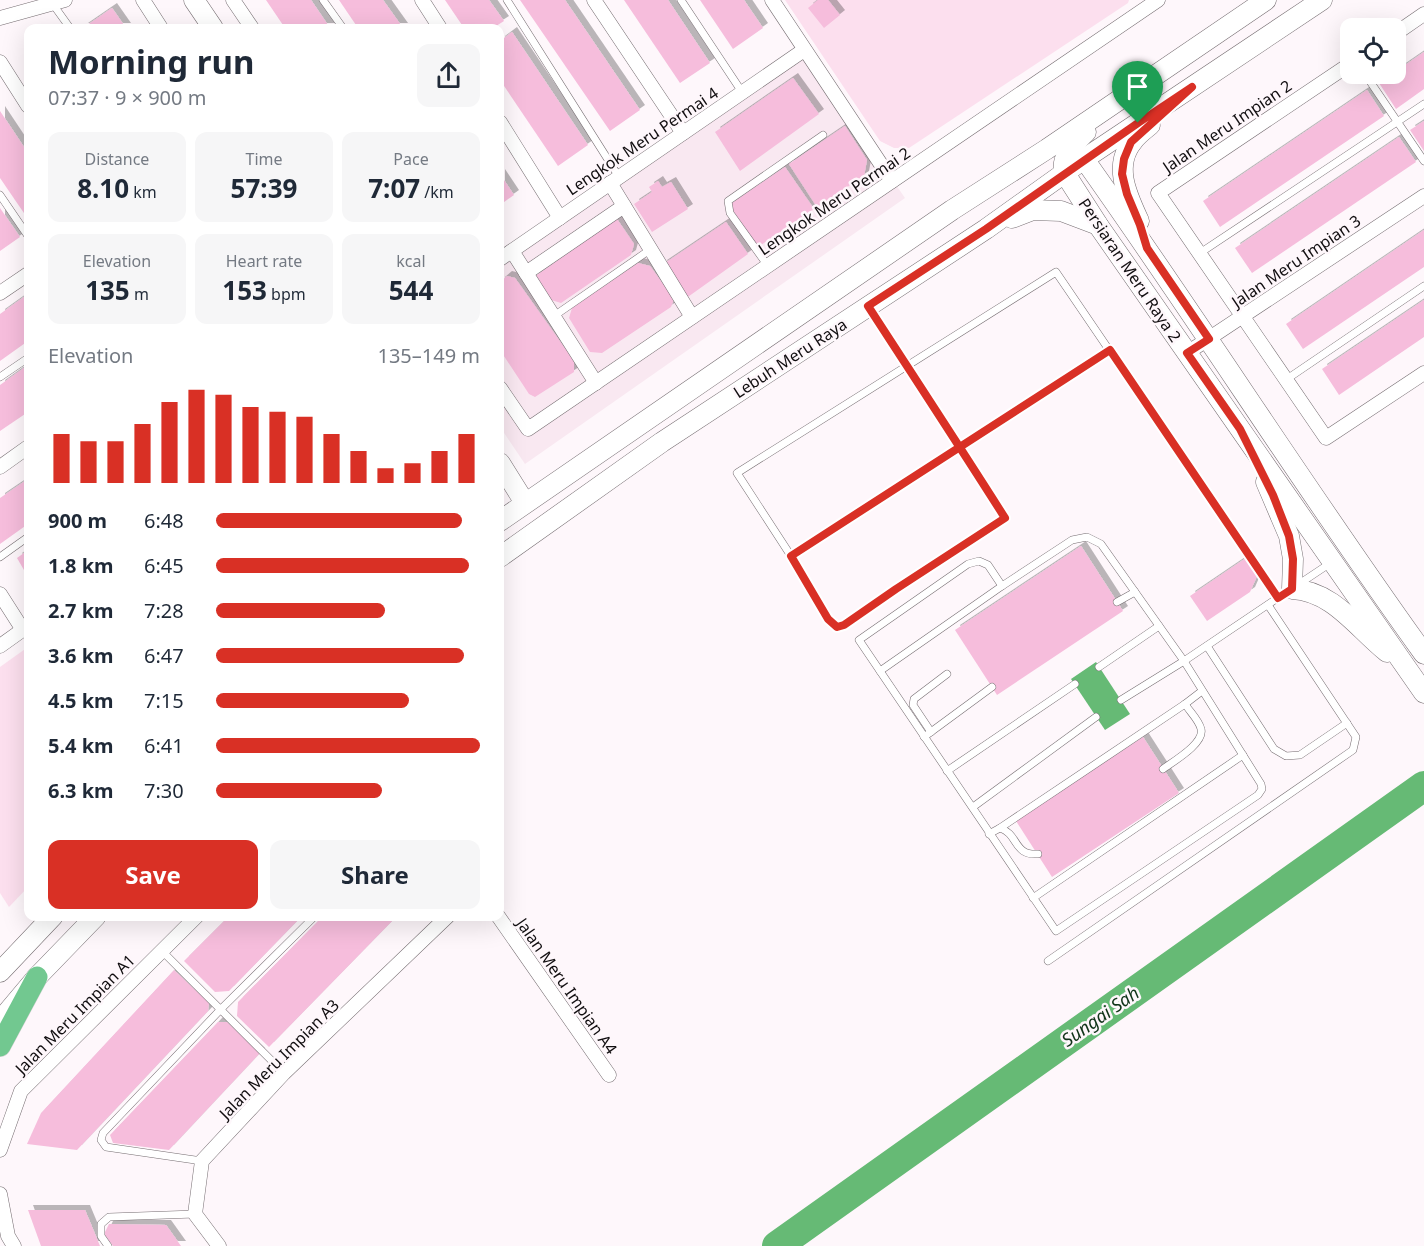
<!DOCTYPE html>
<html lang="en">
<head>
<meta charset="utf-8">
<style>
	:root { --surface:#fff; --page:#f6f6f7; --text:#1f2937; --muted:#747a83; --accent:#d93025 }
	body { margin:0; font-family:"Noto Sans",sans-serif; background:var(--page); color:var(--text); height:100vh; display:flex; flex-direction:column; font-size:22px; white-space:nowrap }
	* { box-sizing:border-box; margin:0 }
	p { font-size:20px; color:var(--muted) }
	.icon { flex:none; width:33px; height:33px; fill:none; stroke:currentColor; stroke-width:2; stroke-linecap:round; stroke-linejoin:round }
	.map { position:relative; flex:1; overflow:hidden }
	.side { position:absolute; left:24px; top:24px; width:480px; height:897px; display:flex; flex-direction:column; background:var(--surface); border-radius:12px; box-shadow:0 6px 24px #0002 }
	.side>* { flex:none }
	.buttons { position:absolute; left:1340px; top:18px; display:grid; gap:12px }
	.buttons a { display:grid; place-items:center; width:66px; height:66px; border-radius:12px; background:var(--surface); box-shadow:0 6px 24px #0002; font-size:30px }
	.pin { position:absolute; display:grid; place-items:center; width:51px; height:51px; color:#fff; margin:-62px -26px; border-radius:50% 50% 50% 0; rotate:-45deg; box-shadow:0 0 6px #0007 }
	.pin .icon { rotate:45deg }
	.round { display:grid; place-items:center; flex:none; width:63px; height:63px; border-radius:12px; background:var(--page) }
	.head { display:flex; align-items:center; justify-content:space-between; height:102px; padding:0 24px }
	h1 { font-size:33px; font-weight:700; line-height:45px }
	.figures { display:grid; grid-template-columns:repeat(3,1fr); gap:9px; height:102px; padding:6px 24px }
	.figures div { display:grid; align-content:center; border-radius:12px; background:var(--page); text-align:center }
	.figures b { font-size:26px; font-weight:700 }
	.figures small { font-size:16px; font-weight:400 }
	.figures p { font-size:16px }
	.chart { height:168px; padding:12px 24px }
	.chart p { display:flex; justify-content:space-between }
	.chart svg { width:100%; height:108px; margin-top:6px; stroke:var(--accent); stroke-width:6 }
	.button { display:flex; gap:12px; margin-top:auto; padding:12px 24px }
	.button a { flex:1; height:69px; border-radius:12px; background:var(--accent); color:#fff; font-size:24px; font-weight:700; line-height:69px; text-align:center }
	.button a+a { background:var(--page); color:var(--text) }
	ul { padding:0 24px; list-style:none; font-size:20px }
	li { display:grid; grid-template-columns:96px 72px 1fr; align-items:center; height:45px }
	li i { height:15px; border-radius:8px; background:var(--accent) }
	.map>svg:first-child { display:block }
	.built { fill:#f9e8f1 }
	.green { fill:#fcdfee }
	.water { fill:#66ba75 }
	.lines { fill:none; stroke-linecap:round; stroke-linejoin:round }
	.river { stroke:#66ba75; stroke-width:30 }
	.building { fill:#f6bddc; filter:url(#shadow) }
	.lane-casing { stroke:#756d71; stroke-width:8 }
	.street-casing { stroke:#756d71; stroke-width:15 }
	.secondary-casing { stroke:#756d71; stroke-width:21 }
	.primary-casing { stroke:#d4d4d4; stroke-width:22 }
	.lane { stroke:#fff; stroke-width:7 }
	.street { stroke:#fff; stroke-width:14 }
	.secondary { stroke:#fff; stroke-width:20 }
	.primary { stroke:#72c890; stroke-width:21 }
	.route-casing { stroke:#fff; stroke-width:12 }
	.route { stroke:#d93025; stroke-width:8 }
	.labels { text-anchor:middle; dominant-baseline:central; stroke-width:5; stroke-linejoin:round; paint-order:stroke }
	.street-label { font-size:16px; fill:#110e10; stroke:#fef7fb }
	.water-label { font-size:18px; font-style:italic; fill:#113419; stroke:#fef7fb }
</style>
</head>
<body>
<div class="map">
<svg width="1424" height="1246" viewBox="0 0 1424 1246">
	<defs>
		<filter id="shadow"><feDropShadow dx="5" dy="-5" stdDeviation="0" flood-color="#0004"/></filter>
	</defs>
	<rect width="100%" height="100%" fill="#fef7fb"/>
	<path class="built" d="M802,49L905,198L525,464L500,427V261Z"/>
	<g class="green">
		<path d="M785,0H1129L1128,3L909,148H894L880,141Z"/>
		<path d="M28,647V887L9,907L0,893V667Z"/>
	</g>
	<path class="water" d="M1096,662L1130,714L1105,730L1071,679Z"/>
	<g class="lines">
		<path class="river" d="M777,1246L1424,786"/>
	</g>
	<g class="building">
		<path d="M266,0H311L330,28H285Z"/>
		<path d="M339,0H383L403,28H358Z"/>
		<path d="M445,0H489L504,21L493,28H464Z"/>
		<path d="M520,0H565L640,110L610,131Z"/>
		<path d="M624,0H668L710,63L680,83Z"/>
		<path d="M700,0H744L763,28L733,49Z"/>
		<path d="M818,0H828L840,15L824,28L808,8Z"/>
		<path d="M112,8L126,28H83Z"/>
		<path d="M512,32L588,145L558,166L500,80V41Z"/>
		<path d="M1424,52V89L1396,109L1379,83Z"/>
		<path d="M793,78L819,114L740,171L715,132Z"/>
		<path d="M1367,90L1384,116L1220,227L1203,201Z"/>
		<path d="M0,111L28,153V219L0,178Z"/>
		<path d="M1424,121V151L1410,130Z"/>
		<path d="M845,126L867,160L864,176L817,207L789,164Z"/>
		<path d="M1399,137L1416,162L1252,273L1235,248Z"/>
		<path d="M785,167L814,209L758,247L729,205Z"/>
		<path d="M500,174L514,195L500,205Z"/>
		<path d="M658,181L662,187L671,182L688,209L652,232L634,204L652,192L649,187Z"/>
		<path d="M0,208L20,237L0,251Z"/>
		<path d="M617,219L634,244L631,255L561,303L548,299L534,277Z"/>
		<path d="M726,222L748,254L685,299L662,265Z"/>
		<path d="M1424,230V267L1303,349L1286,324Z"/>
		<path d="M638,263L650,266L674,299L671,307L602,353L590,352L569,318L572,308Z"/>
		<path d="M507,276L515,278L574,361V372L535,397L529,394L500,350V282Z"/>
		<path d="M28,294V341L0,361V314Z"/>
		<path d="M1424,300V337L1339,395L1322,369Z"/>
		<path d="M28,365V412L0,431V385Z"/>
		<path d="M28,479V524L0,544V498Z"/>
		<path d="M1081,546L1123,611L997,695L955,630Z"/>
		<path d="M28,550V577L17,558Z"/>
		<path d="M1246,558L1257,576L1250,592L1207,621L1190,596Z"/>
		<path d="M1143,737L1179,793L1052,877L1016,821Z"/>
		<path d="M229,916H302L229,991L215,992L184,961Z"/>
		<path d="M323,916H397L269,1047L237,1016L238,1002Z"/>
		<path d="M174,970L209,1003L208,1011L77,1150L27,1144L41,1113Z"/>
		<path d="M218,1022H227L260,1053L169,1150L113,1143L110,1135Z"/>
		<path d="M28,1210H85L100,1246H41Z"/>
		<path d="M109,1224L166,1225L181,1246H113L104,1234Z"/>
	</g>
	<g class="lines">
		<g class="lane-casing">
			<g id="lane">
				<path d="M323,0L343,28"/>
				<path d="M507,0L619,177"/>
				<path d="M681,0L742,92"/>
				<path d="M52,3L70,28"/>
				<path d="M1365,74L1424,161"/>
				<path d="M0,195L28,236"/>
				<path d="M1200,253L1424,104"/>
				<path d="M768,266L730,213L728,201L823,135"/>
				<path d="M870,308L1005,518L896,589L844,625L837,627L829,619L791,556L737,473L1056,272L1278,598"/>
				<path d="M554,316L651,249"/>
				<path d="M0,377L28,358"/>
				<path d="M1287,379L1424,286"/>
				<path d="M1087,537L1101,544L1184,661L1261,784L1262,789L1258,795L1056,931L859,640L968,564L979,561L988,565L1002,586L1072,540Z"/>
				<path d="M791,556L1110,350"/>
				<path d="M0,557L28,537"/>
				<path d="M1296,586L1332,562"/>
				<path d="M1117,602L1135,592"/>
				<path d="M1207,646L1274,749L1286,756L1300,755L1347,723"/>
				<path d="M1099,667L1159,626"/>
				<path d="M880,671L1002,586"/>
				<path d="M1121,700L1184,661L1282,595"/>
				<path d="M931,732L913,705L914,699L947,674"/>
				<path d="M924,737L992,687"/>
				<path d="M1163,769C1174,761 1205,743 1201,729C1199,720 1190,712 1185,704"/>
				<path d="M947,771L1075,684"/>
				<path d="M973,807L1096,717"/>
				<path d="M1000,828L1185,704L1202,691"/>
				<path d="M989,834L1000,828C1019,834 1013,856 1038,854"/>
				<path d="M1033,898L1243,755"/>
				<path d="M162,951L284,1073"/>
				<path d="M1048,961L1353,750L1356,737L1268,605"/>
				<path d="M202,1161L106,1147L101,1140L103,1133L221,1009L315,916"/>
				<path d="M108,1246L101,1236V1224L109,1217L195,1214"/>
			</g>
		</g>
		<g class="street-casing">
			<g id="street">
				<path d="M143,0L161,28"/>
				<path d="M233,0L252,28"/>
				<path d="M422,0L440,28"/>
				<path d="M594,0L683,133"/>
				<path d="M772,0L892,181"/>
				<path d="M0,18L65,0"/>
				<path d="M1395,34L1424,14"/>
				<path d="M0,62L28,106"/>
				<path d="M1350,64L1158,193L1326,438L1424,373"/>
				<path d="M500,122L560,218"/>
				<path d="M610,183L692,317"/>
				<path d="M512,251L596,383"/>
				<path d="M500,259L804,50"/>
				<path d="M526,273L624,206"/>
				<path d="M0,293L28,274"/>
				<path d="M1187,353L1424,196"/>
				<path d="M500,388L528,429L1158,0"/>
				<path d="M0,467L28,447"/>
				<path d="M0,594L23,630"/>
				<path d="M0,646L28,626"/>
				<path d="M498,916L609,1075"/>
				<path d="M0,1150L21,1091L197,916"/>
				<path d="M0,1194L8,1236L14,1246"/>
				<path d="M219,1246L195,1214L202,1161L284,1073L448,916"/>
			</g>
		</g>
		<g class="secondary-casing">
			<g id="secondary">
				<path d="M194,0L213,28"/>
				<path d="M1086,132C1075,143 1061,155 1064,172L1098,225L1424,693"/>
				<path d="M1084,159C1200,322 1307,492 1424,654"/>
				<path d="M1012,218L1033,210L1061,211L1098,225"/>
				<path d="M1139,221C1128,197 1112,166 1133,141C1137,135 1144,130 1150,125"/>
				<path d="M500,463L525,503"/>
				<path d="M1266,482L1289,536L1293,559L1292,589C1333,591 1356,627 1387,652"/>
				<path d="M500,521L952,210L1047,149L1266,0"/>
				<path d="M500,557L662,442L986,229L1084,159L1322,0"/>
				<path d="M0,972L53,916"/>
				<path d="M0,1021L37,977L96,916"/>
			</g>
		</g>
		<g class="primary-casing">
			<path id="primary" d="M0,1046L37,977"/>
		</g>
		<use href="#lane" class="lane"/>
		<use href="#street" class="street"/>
		<use href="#secondary" class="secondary"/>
		<use href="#primary" class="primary"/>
	</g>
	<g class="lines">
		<g class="route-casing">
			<path id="route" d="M1138,123L986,229L868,306C914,377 960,447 1005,518L896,589L844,625L837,627L828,619L791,556L1110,350L1278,598L1292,589L1293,559L1289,536L1273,495L1240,429L1187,353L1209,339L1147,248L1140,225L1127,194L1122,174L1124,159L1131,142L1192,87L1138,123"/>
		</g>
		<use href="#route" class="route"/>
	</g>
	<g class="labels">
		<g class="street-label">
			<text transform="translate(1227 126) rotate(-34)">Jalan Meru Impian 2</text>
			<text transform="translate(642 141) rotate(-34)">Lengkok Meru Permai 4</text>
			<text transform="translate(834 201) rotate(-34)">Lengkok Meru Permai 2</text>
			<text transform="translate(1296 261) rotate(-34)">Jalan Meru Impian 3</text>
			<text transform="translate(1130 270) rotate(56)">Persiaran Meru Raya 2</text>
			<text transform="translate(790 358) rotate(-33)">Lebuh Meru Raya</text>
			<text transform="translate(567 986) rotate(55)">Jalan Meru Impian A4</text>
			<text transform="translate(75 1014) rotate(-45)">Jalan Meru Impian A1</text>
			<text transform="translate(279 1059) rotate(-45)">Jalan Meru Impian A3</text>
		</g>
		<g class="water-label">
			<text transform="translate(1100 1016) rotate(-35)">Sungai Sah</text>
		</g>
	</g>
</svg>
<div class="buttons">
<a><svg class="icon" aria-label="locate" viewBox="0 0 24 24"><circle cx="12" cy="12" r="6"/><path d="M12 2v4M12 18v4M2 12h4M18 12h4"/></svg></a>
</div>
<div class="pin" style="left:1138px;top:123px;background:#1e9e55"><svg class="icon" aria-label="arrive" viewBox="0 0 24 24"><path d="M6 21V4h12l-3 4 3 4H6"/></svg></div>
<section class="side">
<div class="head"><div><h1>Morning run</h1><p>07:37 · 9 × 900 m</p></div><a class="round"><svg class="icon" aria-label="share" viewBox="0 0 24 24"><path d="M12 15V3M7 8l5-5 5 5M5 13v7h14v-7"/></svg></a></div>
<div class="figures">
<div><p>Distance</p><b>8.10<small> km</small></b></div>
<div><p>Time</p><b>57:39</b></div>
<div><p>Pace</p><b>7:07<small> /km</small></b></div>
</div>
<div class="figures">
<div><p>Elevation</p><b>135<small> m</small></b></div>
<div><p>Heart rate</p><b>153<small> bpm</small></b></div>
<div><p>kcal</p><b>544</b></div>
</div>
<div class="chart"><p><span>Elevation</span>135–149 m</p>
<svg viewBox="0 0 160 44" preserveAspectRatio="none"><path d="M5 44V24M15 44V27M25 44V27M35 44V20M45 44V11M55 44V6M65 44V8M75 44V13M85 44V15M95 44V17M105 44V24M115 44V31M125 44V38M135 44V36M145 44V31M155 44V24"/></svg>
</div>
<ul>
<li><b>900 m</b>6:48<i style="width:93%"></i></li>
<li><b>1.8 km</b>6:45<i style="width:96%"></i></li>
<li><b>2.7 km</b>7:28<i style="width:64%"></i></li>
<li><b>3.6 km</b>6:47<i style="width:94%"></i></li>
<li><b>4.5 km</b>7:15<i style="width:73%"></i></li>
<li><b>5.4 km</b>6:41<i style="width:100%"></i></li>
<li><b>6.3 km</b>7:30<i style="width:63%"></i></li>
</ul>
<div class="button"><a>Save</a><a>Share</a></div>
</section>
</div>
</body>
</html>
